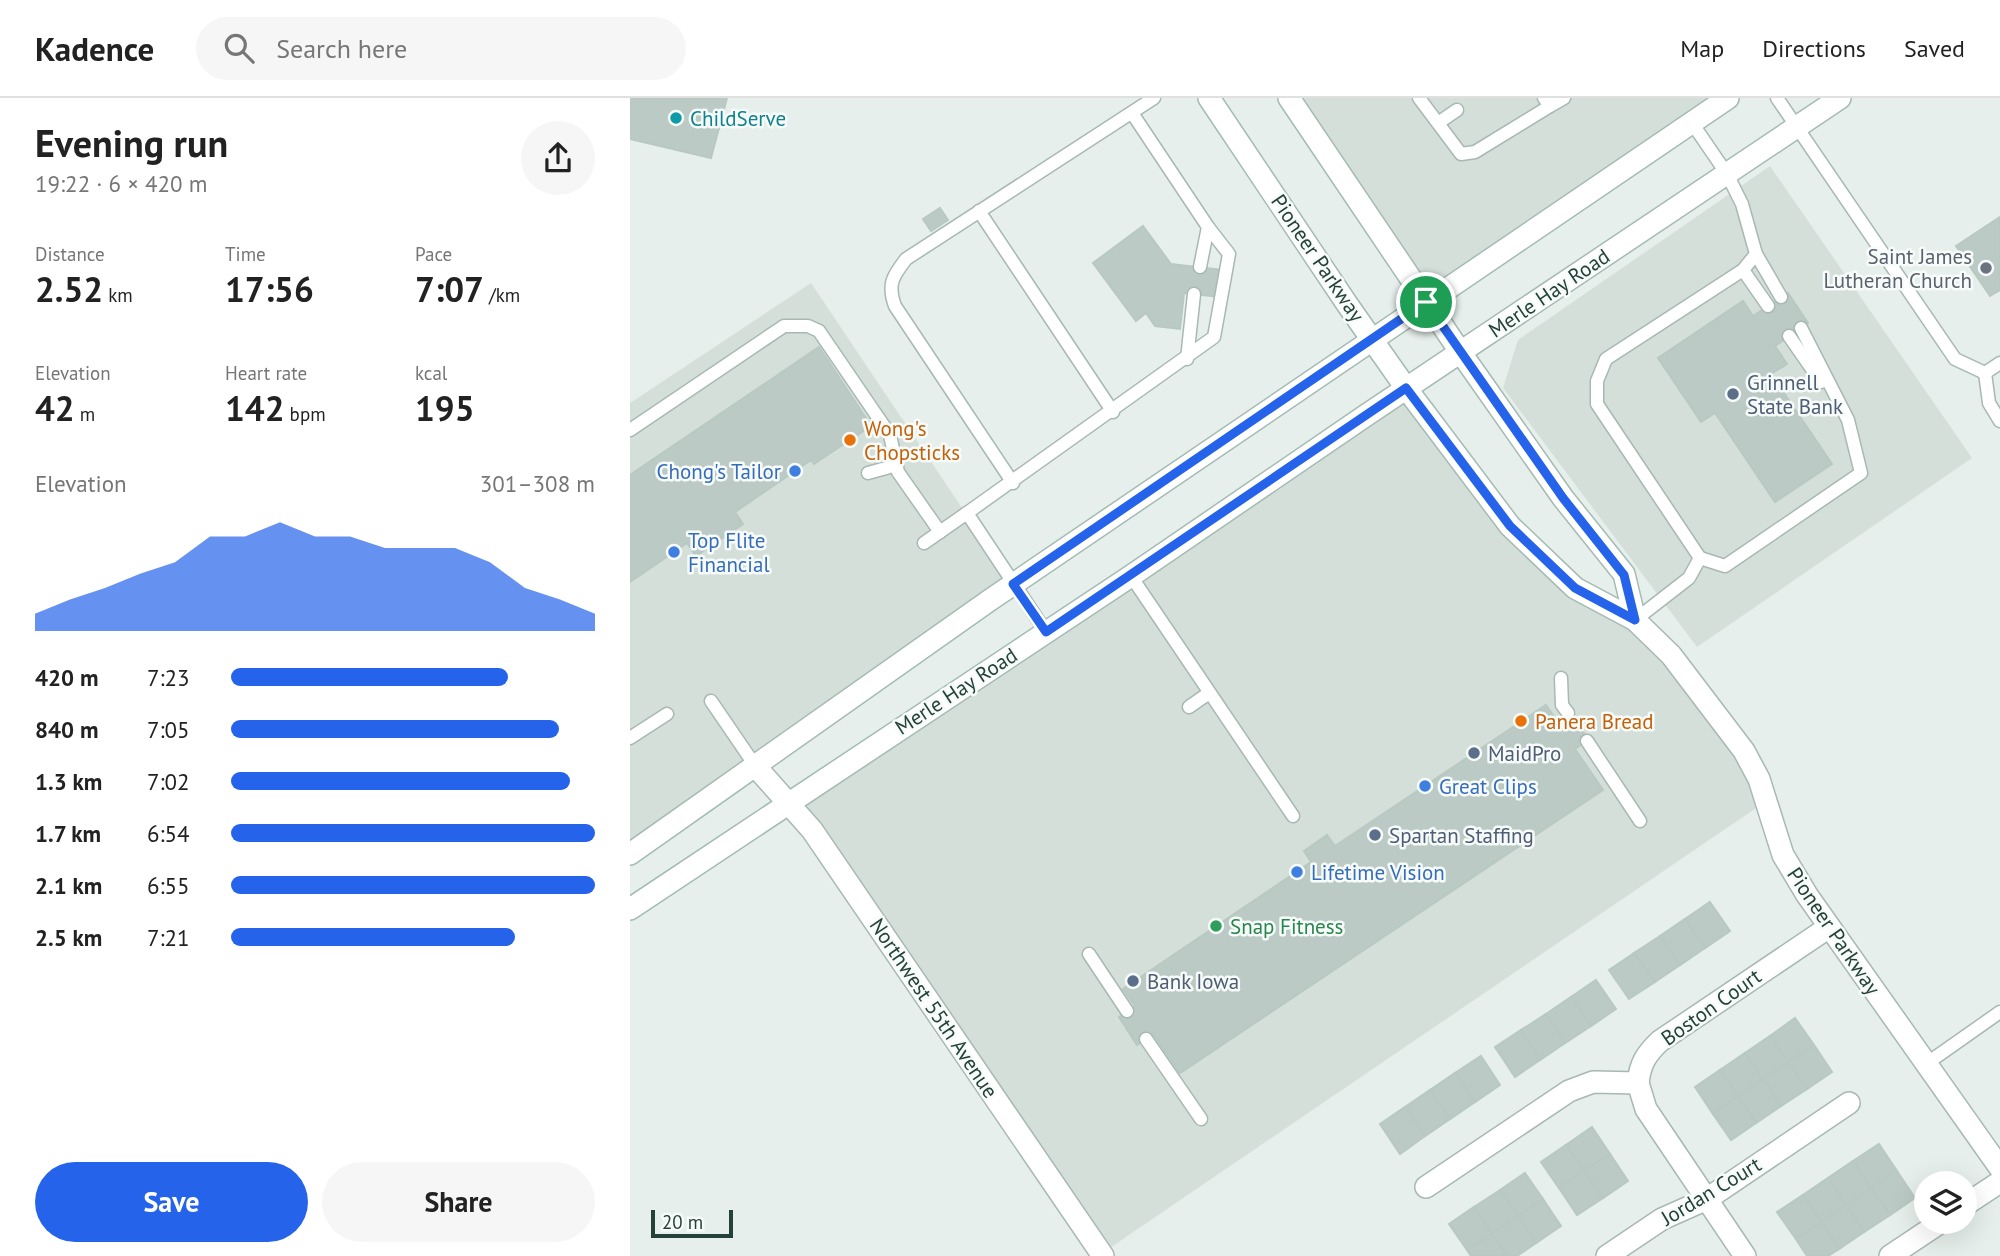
<!DOCTYPE html>
<html lang="en">
<head>
<meta charset="utf-8">
<style>
	:root { --surface:#fff; --page:#f6f6f6; --text:#222; --muted:#767676; --line:#e0e0e0; --accent:#2563eb }
	body { margin:0; font-family:"PT Sans",sans-serif; background:var(--page); color:var(--text); height:100vh; display:flex; flex-direction:column; font-size:26px; white-space:nowrap }
	* { box-sizing:border-box; margin:0 }
	p { font-size:23px; color:var(--muted) }
	.icon { flex:none; width:38px; height:38px; fill:none; stroke:currentColor; stroke-width:2; stroke-linecap:round; stroke-linejoin:round }
	.map { position:relative; flex:1; overflow:hidden }
	.sheet { display:flex; flex-direction:column; background:var(--surface); width:630px }
	.sheet>* { flex:none }
	.tools { position:absolute; left:1284px; top:1073px; display:grid; gap:14px }
	.tools a { display:grid; place-items:center; width:63px; height:63px; border-radius:50%; background:var(--surface); box-shadow:0 7px 28px #0002; font-size:35px }
	.scale { position:absolute; left:21px; bottom:18px; width:82px; box-sizing:border-box; padding-left:7px; border:4px solid #24423a; border-top:0; font-size:19px; line-height:24px; white-space:nowrap; color:#24423a; -webkit-text-stroke:5px #f7fbf9; paint-order:stroke }
	.pin { position:absolute; display:grid; place-items:center; width:60px; height:60px; color:#fff; margin:-30px; border:4px solid #fff; border-radius:50%; box-shadow:0 2px 7px #0007 }
	.round { display:grid; place-items:center; flex:none; width:74px; height:74px; border-radius:37px; background:var(--page) }
	.summary { display:flex; align-items:center; justify-content:space-between; height:119px; padding:0 35px }
	h1 { font-size:38px; font-weight:700; line-height:52px }
	.figures { display:grid; grid-template-columns:repeat(3,1fr); gap:10px; height:119px; padding:7px 35px }
	.figures div { display:grid; align-content:center }
	.figures b { font-size:35px; font-weight:700 }
	.figures small { font-size:19px; font-weight:400 }
	.figures p { font-size:19px }
	.chart { height:196px; padding:14px 35px }
	.chart p { display:flex; justify-content:space-between }
	.chart svg { width:100%; height:126px; margin-top:7px; fill:var(--accent); opacity:.7 }
	.button { display:flex; gap:14px; margin-top:auto; padding:14px 35px }
	.button a { flex:1; height:80px; border-radius:42px; background:var(--accent); color:#fff; font-size:28px; font-weight:700; line-height:80px; text-align:center }
	.button a+a { background:var(--page); color:var(--text) }
	ul { padding:0 35px; list-style:none; font-size:23px }
	li { display:grid; grid-template-columns:112px 84px 1fr; align-items:center; height:52px }
	li i { height:18px; border-radius:9px; background:var(--accent) }
	header { display:flex; align-items:center; gap:42px; box-sizing:border-box; height:98px; padding:0 35px; background:var(--surface); border-bottom:2px solid var(--line) }
	header strong { font-size:33px }
	nav { display:flex; gap:38px; margin-inline-start:auto; font-size:24px }
	.search { width:490px; height:63px; background:var(--page); display:flex; align-items:center; gap:18px; box-sizing:border-box; padding:0 24px; border-radius:38px; color:var(--muted); font-size:26px }
	main { display:flex; flex:1; min-height:0 }
	.map>svg:first-child { display:block }
	.built { fill:#d4dfda }
	.building { fill:#bbcac4; stroke:#b8c9c2; stroke-width:2 }
	.lines { fill:none; stroke-linecap:round; stroke-linejoin:round }
	.lane-casing { stroke:#a8b8b2; stroke-width:15 }
	.street-casing { stroke:#a8b8b2; stroke-width:24 }
	.secondary-casing { stroke:#a4bbb3; stroke-width:24 }
	.lane { stroke:#fff; stroke-width:12 }
	.street { stroke:#fff; stroke-width:21 }
	.secondary { stroke:#fff; stroke-width:21 }
	.route-casing { stroke:#fff; stroke-width:14 }
	.route { stroke:#2563eb; stroke-width:9 }
	.culture-dot { fill:#0f9aa8; stroke:#f7fbf9; stroke-width:2.5 }
	.worship-dot { fill:#6b7280; stroke:#f7fbf9; stroke-width:2.5 }
	.service-dot { fill:#5c6f8a; stroke:#f7fbf9; stroke-width:2.5 }
	.food-dot { fill:#e8710a; stroke:#f7fbf9; stroke-width:2.5 }
	.shop-dot { fill:#3f7fe0; stroke:#f7fbf9; stroke-width:2.5 }
	.leisure-dot { fill:#2e9e5b; stroke:#f7fbf9; stroke-width:2.5 }
	.labels { text-anchor:middle; dominant-baseline:central; stroke-width:5; stroke-linejoin:round; paint-order:stroke }
	.culture-label { font-size:21px; fill:#0d838f; stroke:#f7fbf9; text-anchor:start }
	.worship-label { font-size:21px; fill:#5b616d; stroke:#f7fbf9; text-anchor:end }
	.street-label { font-size:21px; fill:#24423a; stroke:#f7fbf9 }
	.service-label { font-size:21px; fill:#4e5e75; stroke:#f7fbf9; text-anchor:start }
	.food-label { font-size:21px; fill:#c56008; stroke:#f7fbf9; text-anchor:start }
	.shop-label { font-size:21px; fill:#366cbe; stroke:#f7fbf9; text-anchor:start }
	.leisure-label { font-size:21px; fill:#27864d; stroke:#f7fbf9; text-anchor:start }
</style>
</head>
<body>
<header>
<strong>Kadence</strong>
<div class="search"><svg class="icon" aria-label="search" viewBox="0 0 24 24"><circle cx="10" cy="10" r="6"/><path d="M15 15l6 6"/></svg>Search here</div>
<nav><a>Map</a><a>Directions</a><a>Saved</a></nav>
</header>
<main>
<section class="sheet">
<div class="summary"><div><h1>Evening run</h1><p>19:22 · 6 × 420 m</p></div><a class="round"><svg class="icon" aria-label="share" viewBox="0 0 24 24"><path d="M12 15V3M7 8l5-5 5 5M5 13v7h14v-7"/></svg></a></div>
<div class="figures">
<div><p>Distance</p><b>2.52<small> km</small></b></div>
<div><p>Time</p><b>17:56</b></div>
<div><p>Pace</p><b>7:07<small> /km</small></b></div>
</div>
<div class="figures">
<div><p>Elevation</p><b>42<small> m</small></b></div>
<div><p>Heart rate</p><b>142<small> bpm</small></b></div>
<div><p>kcal</p><b>195</b></div>
</div>
<div class="chart"><p><span>Elevation</span>301–308 m</p>
<svg viewBox="0 0 160 44" preserveAspectRatio="none"><path d="M0 44V38L10 33L20 29L30 24L40 20L50 11L60 11L70 6L80 11L90 11L100 15L110 15L120 15L130 20L140 29L150 33L160 38V44z"/></svg>
</div>
<ul>
<li><b>420 m</b>7:23<i style="width:76%"></i></li>
<li><b>840 m</b>7:05<i style="width:90%"></i></li>
<li><b>1.3 km</b>7:02<i style="width:93%"></i></li>
<li><b>1.7 km</b>6:54<i style="width:100%"></i></li>
<li><b>2.1 km</b>6:55<i style="width:100%"></i></li>
<li><b>2.5 km</b>7:21<i style="width:78%"></i></li>
</ul>
<div class="button"><a>Save</a><a>Share</a></div>
</section>
<div class="map">
<svg width="1370" height="1158" viewBox="0 0 1370 1158">
	<rect width="100%" height="100%" fill="#e6efeb"/>
	<g class="built">
		<path d="M659,0H1100L796,204Z"/>
		<path d="M1140,68L1342,360L1067,549L873,290L888,242Z"/>
		<path d="M181,185L383,486L0,756V305Z"/>
		<path d="M776,290L880,428L1041,557L1135,704L471,1156L159,704Z"/>
	</g>
	<g class="building">
		<path d="M0,0H97L81,60L0,41Z"/>
		<path d="M310,110L318,122L301,133L293,121Z"/>
		<path d="M1370,119V192L1360,198L1326,148Z"/>
		<path d="M513,128L541,166L592,172L589,199L554,195L550,231L525,228L516,215L506,223L463,165Z"/>
		<path d="M1158,195L1178,225L1145,248L1157,266L1141,276L1202,366L1145,404L1085,315L1071,324L1028,260L1113,203L1123,218Z"/>
		<path d="M189,249L241,328L184,366L181,362L105,414L113,426L66,458L57,445L0,484V377Z"/>
		<path d="M916,607L927,623L940,614L958,642L945,651L973,692L550,975L523,936L507,947L489,919L505,908L493,891L681,764L674,753L697,737L705,748Z"/>
		<path d="M1080,804L1100,833L1075,850L1055,821Z"/>
		<path d="M1055,821L1075,850L1050,867L1030,838Z"/>
		<path d="M1030,838L1050,867L1025,884L1004,855Z"/>
		<path d="M1004,855L1025,884L999,901L979,872Z"/>
		<path d="M966,882L986,911L961,928L941,899Z"/>
		<path d="M941,899L961,928L935,945L916,916Z"/>
		<path d="M916,916L935,945L910,962L891,932Z"/>
		<path d="M1165,920L1184,947L1158,964L1140,938Z"/>
		<path d="M891,932L910,962L885,979L865,949Z"/>
		<path d="M1140,938L1158,964L1133,981L1115,955Z"/>
		<path d="M1184,947L1202,974L1177,991L1158,964Z"/>
		<path d="M1115,955L1133,981L1108,998L1090,972Z"/>
		<path d="M851,958L870,987L845,1004L825,975Z"/>
		<path d="M1158,964L1177,991L1151,1008L1133,981Z"/>
		<path d="M1090,972L1108,998L1083,1016L1065,989Z"/>
		<path d="M825,975L845,1004L820,1021L800,992Z"/>
		<path d="M1133,981L1151,1008L1126,1025L1108,998Z"/>
		<path d="M800,992L820,1021L795,1038L775,1009Z"/>
		<path d="M1108,998L1126,1025L1101,1042L1083,1016Z"/>
		<path d="M775,1009L795,1038L770,1056L750,1026Z"/>
		<path d="M962,1029L980,1056L954,1073L936,1047Z"/>
		<path d="M1249,1046L1267,1073L1241,1090L1223,1063Z"/>
		<path d="M936,1047L954,1073L929,1090L911,1064Z"/>
		<path d="M980,1056L998,1083L973,1100L954,1073Z"/>
		<path d="M1223,1063L1241,1090L1216,1107L1198,1080Z"/>
		<path d="M954,1073L973,1100L947,1117L929,1090Z"/>
		<path d="M1267,1073L1285,1100L1260,1117L1241,1090Z"/>
		<path d="M895,1075L913,1101L888,1118L870,1092Z"/>
		<path d="M1198,1080L1216,1107L1191,1124L1173,1097Z"/>
		<path d="M1241,1090L1260,1117L1234,1134L1216,1107Z"/>
		<path d="M870,1092L888,1118L862,1136L844,1109Z"/>
		<path d="M1173,1097L1191,1124L1166,1141L1147,1114Z"/>
		<path d="M913,1101L931,1128L906,1145L888,1118Z"/>
		<path d="M1216,1107L1234,1134L1209,1151L1191,1124Z"/>
		<path d="M844,1109L862,1136L837,1152L819,1126Z"/>
		<path d="M888,1118L906,1145L887,1158H877L862,1136Z"/>
		<path d="M1191,1124L1209,1151L1198,1158H1177L1166,1141Z"/>
		<path d="M862,1136L877,1158H841L837,1152Z"/>
	</g>
	<g class="lines">
		<g class="lane-casing">
			<g id="lane">
				<path d="M789,0L831,56L845,54L920,8"/>
				<path d="M914,0L920,8L934,0"/>
				<path d="M1147,0L1325,261L1355,275L1370,265"/>
				<path d="M808,25L827,12"/>
				<path d="M349,113L483,314"/>
				<path d="M1126,156L1151,199"/>
				<path d="M570,169L578,129"/>
				<path d="M1113,172L1138,208"/>
				<path d="M1159,238L1191,284"/>
				<path d="M557,261L564,196"/>
				<path d="M1355,275L1359,305L1370,323"/>
				<path d="M0,332L154,228H178L189,233L260,337L268,374L310,434"/>
				<path d="M238,375L267,367"/>
				<path d="M383,385L265,208C257,186 263,178 276,161L524,0"/>
				<path d="M337,415L584,239L599,156L578,129L502,15"/>
				<path d="M294,445L337,415L416,534"/>
				<path d="M1070,460L1095,468L1231,375L1218,322L1171,230"/>
				<path d="M501,478L663,718"/>
				<path d="M1005,522L1059,480L1070,460L967,306V283L976,261L1113,172L1126,156L1112,106L1097,76L1062,25"/>
				<path d="M931,580L932,607L938,615"/>
				<path d="M81,603L126,669"/>
				<path d="M559,609L579,595"/>
				<path d="M0,640L37,616"/>
				<path d="M957,643L1010,723"/>
				<path d="M459,856L497,913"/>
				<path d="M516,941L571,1021"/>
				<path d="M1296,966L1370,914"/>
			</g>
		</g>
		<g class="street-casing">
			<g id="street">
				<path d="M1005,522L1041,557L1114,653L1129,681L1153,757L1177,797L1370,1070"/>
				<path d="M126,669L182,732L473,1158"/>
				<path d="M1008,985L1016,1011L1115,1158"/>
				<path d="M796,1089L939,993L963,984L1008,985C1010,966 1016,956 1030,943L1199,829"/>
				<path d="M1335,1107L1370,1084"/>
				<path d="M977,1158L1032,1121L1077,1101L1219,1005"/>
				<path d="M1260,1158L1311,1124"/>
			</g>
		</g>
		<g class="secondary-casing">
			<g id="secondary">
				<path d="M579,0L717,206L776,290L880,428L945,490L1005,522"/>
				<path d="M659,0L831,255L933,400L994,476L1005,522"/>
				<path d="M0,756L360,502L1098,0"/>
				<path d="M0,811L501,478L735,318L1210,0"/>
			</g>
		</g>
		<use href="#lane" class="lane"/>
		<use href="#street" class="street"/>
		<use href="#secondary" class="secondary"/>
	</g>
	<g class="lines">
		<g class="route-casing">
			<path id="route" d="M796,204L933,400L994,477L1005,522L945,490L880,428L776,290L416,534L383,486Z"/>
		</g>
		<use href="#route" class="route"/>
	</g>
	<circle class="culture-dot" cx="46" cy="20" r="7"/>
	<circle class="worship-dot" cx="1356" cy="170" r="7"/>
	<g class="service-dot">
		<circle cx="1103" cy="296" r="7"/>
		<circle cx="844" cy="655" r="7"/>
		<circle cx="745" cy="737" r="7"/>
		<circle cx="503" cy="883" r="7"/>
	</g>
	<g class="food-dot">
		<circle cx="220" cy="342" r="7"/>
		<circle cx="891" cy="623" r="7"/>
	</g>
	<g class="shop-dot">
		<circle cx="165" cy="373" r="7"/>
		<circle cx="44" cy="454" r="7"/>
		<circle cx="795" cy="688" r="7"/>
		<circle cx="667" cy="774" r="7"/>
	</g>
	<circle class="leisure-dot" cx="586" cy="828" r="7"/>
	<g class="labels">
		<g class="culture-label">
			<text x="60" y="20">ChildServe</text>
		</g>
		<g class="worship-label">
			<text x="1342" y="158">Saint James<tspan x="1342" dy="24">Lutheran Church</tspan></text>
		</g>
		<g class="street-label">
			<text transform="translate(688 160) rotate(56)">Pioneer Parkway</text>
			<text transform="translate(919 195) rotate(-34)">Merle Hay Road</text>
			<text transform="translate(326 593) rotate(-33)">Merle Hay Road</text>
			<text transform="translate(1204 833) rotate(56)">Pioneer Parkway</text>
			<text transform="translate(1081 909) rotate(-35)">Boston Court</text>
			<text transform="translate(304 910) rotate(56)">Northwest 55th Avenue</text>
			<text transform="translate(1081 1093) rotate(-31)">Jordan Court</text>
		</g>
		<g class="service-label">
			<text x="1117" y="284">Grinnell<tspan x="1117" dy="24">State Bank</tspan></text>
			<text x="858" y="655">MaidPro</text>
			<text x="759" y="737">Spartan Staffing</text>
			<text x="517" y="883">Bank Iowa</text>
		</g>
		<g class="food-label">
			<text x="234" y="330">Wong's<tspan x="234" dy="24">Chopsticks</tspan></text>
			<text x="905" y="623">Panera Bread</text>
		</g>
		<g class="shop-label">
			<text x="151" y="373" text-anchor="end">Chong's Tailor</text>
			<text x="58" y="442">Top Flite<tspan x="58" dy="24">Financial</tspan></text>
			<text x="809" y="688">Great Clips</text>
			<text x="681" y="774">Lifetime Vision</text>
		</g>
		<g class="leisure-label">
			<text x="600" y="828">Snap Fitness</text>
		</g>
	</g>
</svg>
<div class="tools">
<a><svg class="icon" aria-label="layers" viewBox="0 0 24 24"><path d="M12 4l9 5-9 5-9-5zM3 14l9 5 9-5"/></svg></a>
</div>
<div class="scale">20 m</div>
<div class="pin" style="left:796px;top:204px;background:#1e9e55"><svg class="icon" aria-label="arrive" viewBox="0 0 24 24"><path d="M6 21V4h12l-3 4 3 4H6"/></svg></div>
</div>
</main>
</body>
</html>
